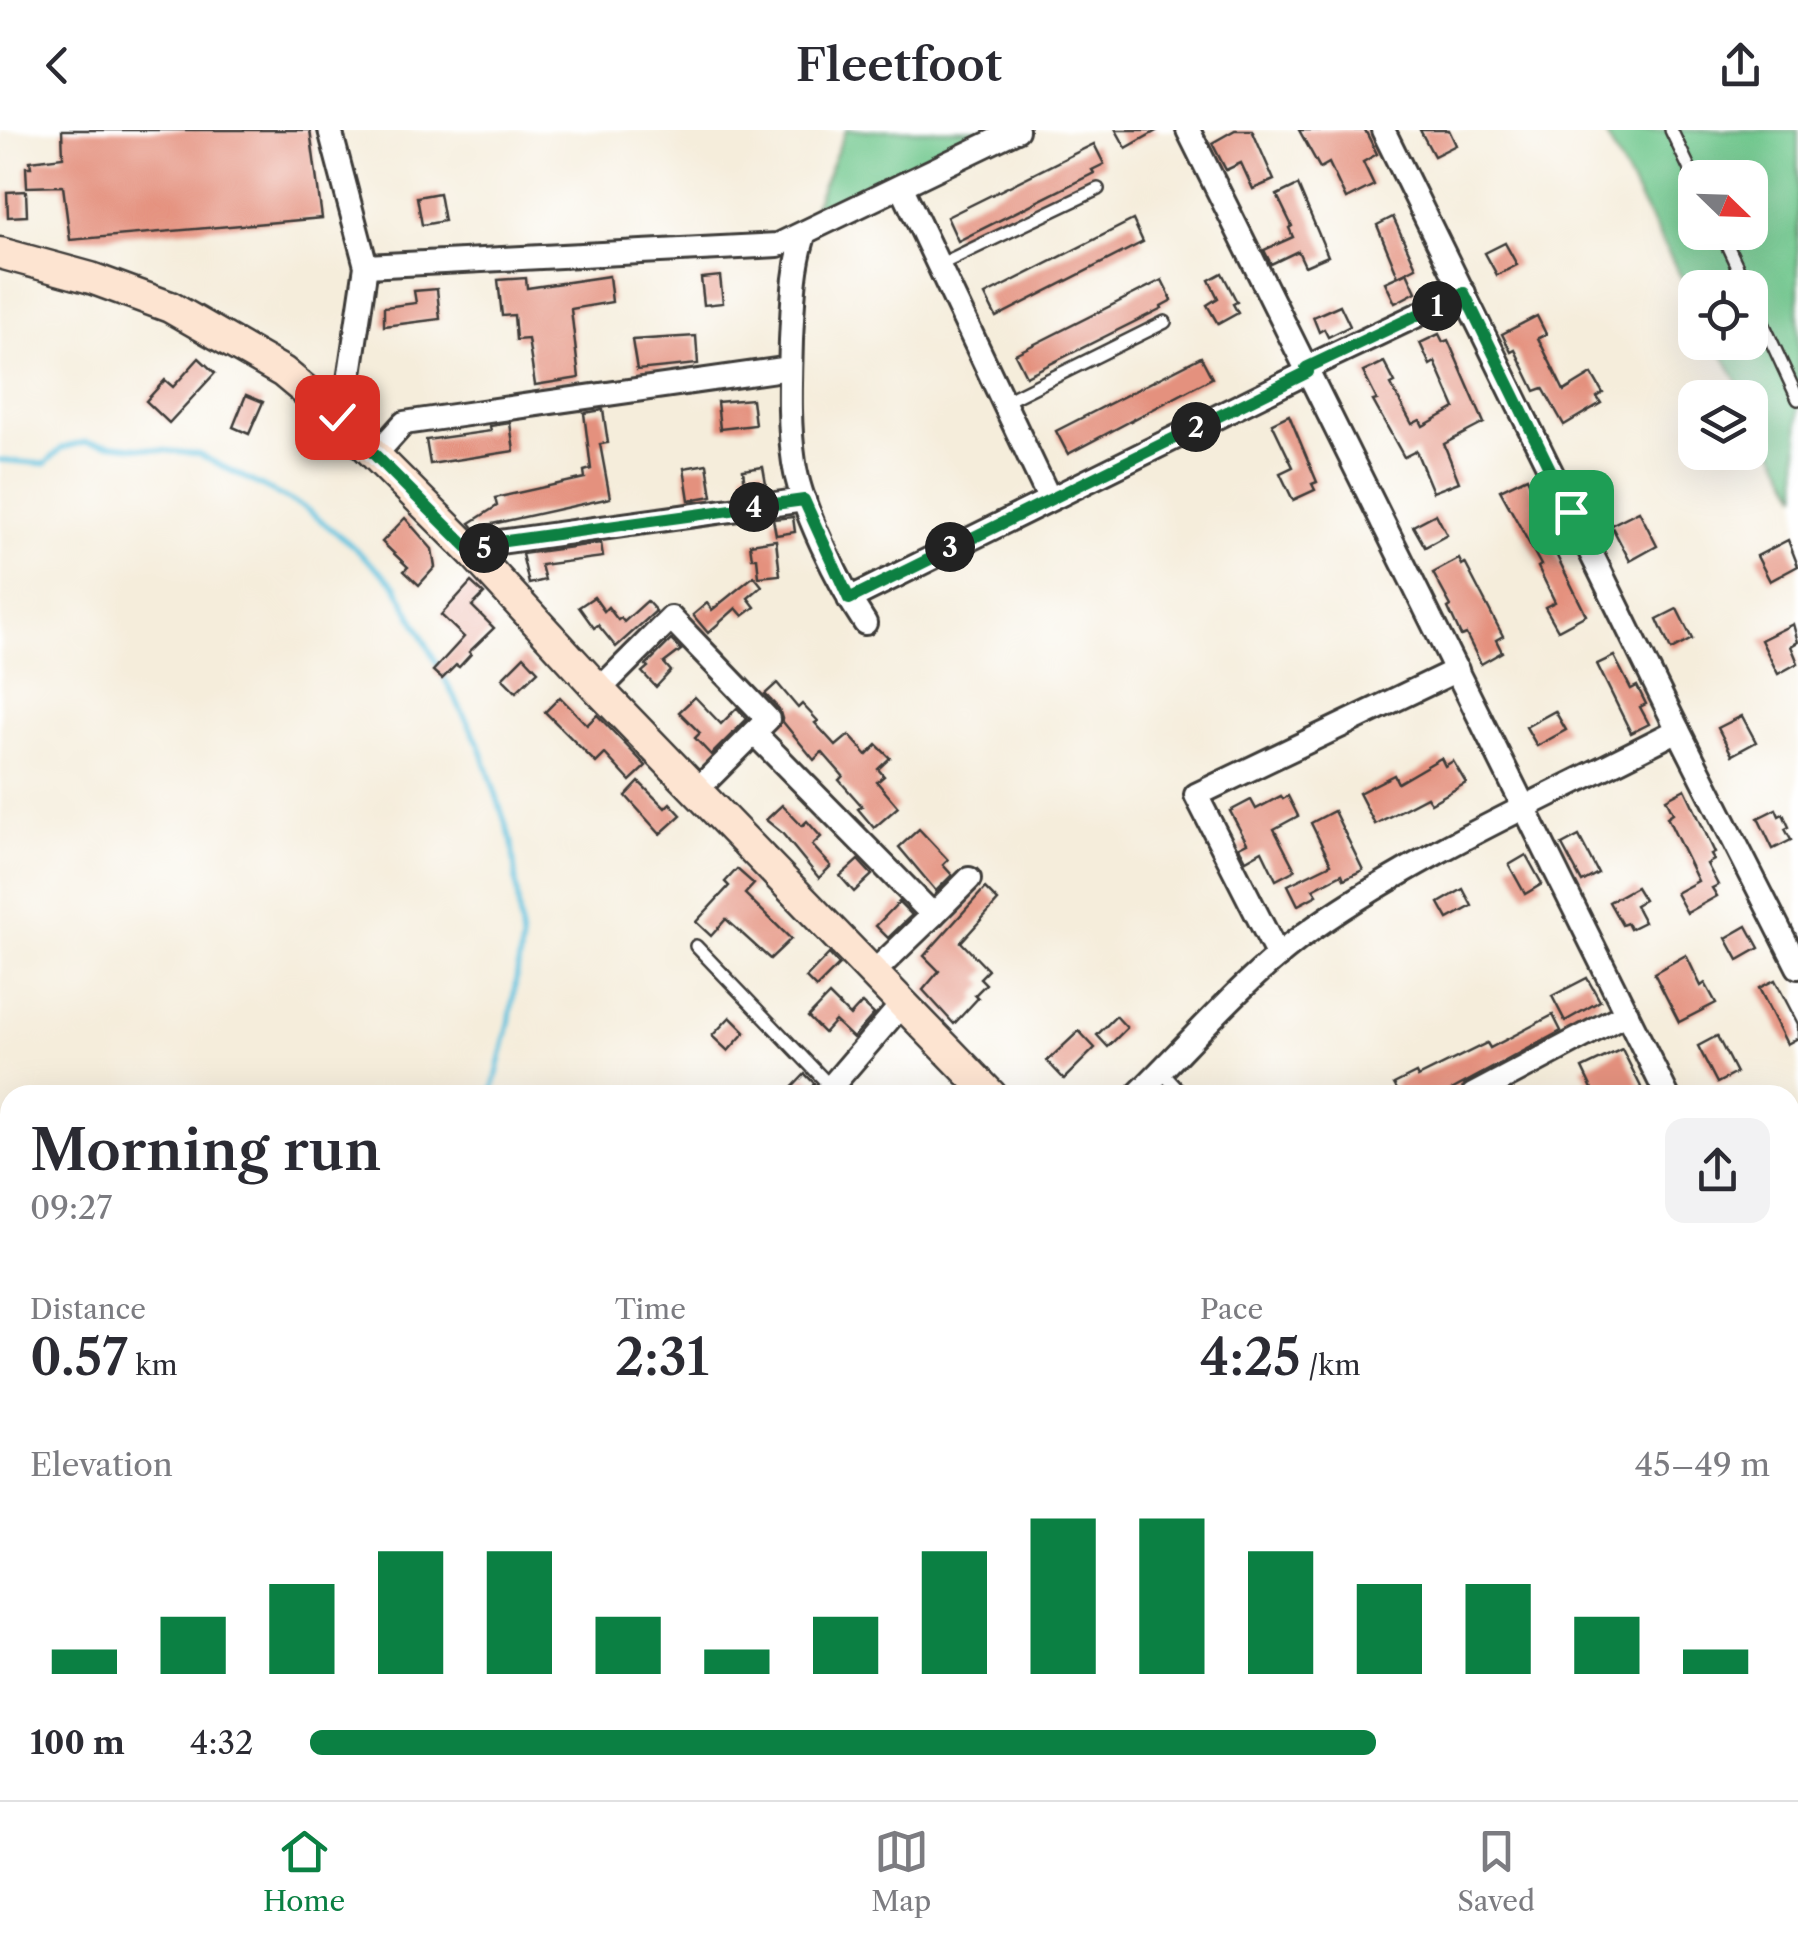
<!DOCTYPE html>
<html lang="en">
<head>
<meta charset="utf-8">
<style>
	:root { --surface:#fff; --page:#f2f2f3; --text:#2b2b33; --muted:#7c7c81; --line:#e1e1e2; --accent:#0b8043 }
	body { margin:0; font-family:"Libre Caslon Text",serif; background:var(--page); color:var(--text); height:100vh; display:flex; flex-direction:column; font-size:38px; white-space:nowrap }
	* { box-sizing:border-box; margin:0 }
	p { font-size:32px; color:var(--muted) }
	.icon { flex:none; width:55px; height:55px; fill:none; stroke:currentColor; stroke-width:2; stroke-linecap:round; stroke-linejoin:round }
	.map { position:relative; flex:1; overflow:hidden }
	.panel { position:absolute; left:0px; top:955px; width:1800px; height:715px; display:flex; flex-direction:column; background:var(--surface); border-radius:30px 30px 0 0; box-shadow:0 10px 40px #0002 }
	.panel>* { flex:none }
	.needle { width:65px; rotate:113deg }
	.buttons { position:absolute; left:1678px; top:30px; display:grid; gap:20px }
	.buttons a { display:grid; place-items:center; width:90px; height:90px; border-radius:20px; background:var(--surface); box-shadow:0 10px 40px #0002; font-size:50px }
	.pin { position:absolute; display:grid; place-items:center; width:85px; height:85px; color:#fff; margin:-42px; border-radius:20px; box-shadow:0 5px 15px #0006 }
	.km { position:absolute; width:50px; height:50px; margin:-25px; border-radius:50%; background:#222; color:#fff; font-size:28px; line-height:50px; text-align:center }
	.round { display:grid; place-items:center; flex:none; width:105px; height:105px; border-radius:20px; background:var(--page) }
	.overview { display:flex; align-items:center; justify-content:space-between; height:170px; padding:0 30px }
	h1 { font-size:55px; font-weight:600; line-height:75px }
	.figures { display:grid; grid-template-columns:repeat(3,1fr); gap:15px; height:170px; padding:10px 30px }
	.figures div { display:grid; align-content:center }
	.figures b { font-size:50px; font-weight:600 }
	.figures small { font-size:28px; font-weight:400 }
	.figures p { font-size:28px }
	.chart { height:280px; padding:20px 30px }
	.chart p { display:flex; justify-content:space-between }
	.chart svg { width:100%; height:180px; margin-top:10px; stroke:var(--accent); stroke-width:6 }
	ul { padding:0 30px; list-style:none; font-size:32px }
	li { display:grid; grid-template-columns:160px 120px 1fr; align-items:center; height:75px }
	li i { height:25px; border-radius:12px; background:var(--accent) }
	header { display:flex; justify-content:space-between; align-items:center; height:130px; padding:0 30px; background:var(--surface); font-size:45px; font-weight:600 }
	.tabs { display:flex; justify-content:space-around; align-items:center; height:140px; border-top:2px solid var(--line); background:var(--surface); font-size:28px; color:var(--muted) }
	.tabs a { display:grid; justify-items:center; gap:5px }
	.tabs .selected { color:var(--accent) }
	.map>svg:first-child { display:block }
	.green { fill:#71c88e; stroke:#467255; stroke-width:2.5; fill-rule:evenodd }
	.lines { fill:none; stroke-linecap:round; stroke-linejoin:round }
	.stream { stroke:#5fc1dd; stroke-width:5 }
	.building { fill:#e4917e }
	.lane-casing { stroke:#3d3b39; stroke-width:16 }
	.street-casing { stroke:#3d3b39; stroke-width:28 }
	.secondary-casing { stroke:#3d3b39; stroke-width:35 }
	.highway-casing { stroke:#3d3b39; stroke-width:45 }
	.lane { stroke:#fff; stroke-width:11 }
	.street { stroke:#fff; stroke-width:22 }
	.secondary { stroke:#fde4d1; stroke-width:30 }
	.highway { stroke:#fabc8b; stroke-width:40 }
	.route-casing { stroke:#fff; stroke-width:20 }
	.route { stroke:#0b8043; stroke-width:12 }
</style>
</head>
<body>
<header><svg class="icon" aria-label="back" viewBox="0 0 24 24"><path d="M15 5l-7 7 7 7"/></svg>Fleetfoot<svg class="icon" aria-label="share" viewBox="0 0 24 24"><path d="M12 15V3M7 8l5-5 5 5M5 13v7h14v-7"/></svg></header>
<div class="map">
<svg width="1798" height="1670" viewBox="0 0 1798 1670">
	<rect width="100%" height="100%" fill="#fff"/>
	<filter id="ink" filterUnits="userSpaceOnUse"><feTurbulence type="fractalNoise" baseFrequency=".01" numOctaves="2"/><feDisplacementMap in="SourceGraphic" scale="20" xChannelSelector="R" yChannelSelector="G"/><feConvolveMatrix kernelMatrix="1 2 1 2 8 2 1 2 1" color-interpolation-filters="sRGB"/></filter>
	<filter id="wash" filterUnits="userSpaceOnUse"><feTurbulence type="fractalNoise" baseFrequency=".0048" numOctaves="4" result="noise"/><feDisplacementMap in="SourceGraphic" scale="40" xChannelSelector="R" yChannelSelector="G"/><feGaussianBlur stdDeviation="2.25" result="paint"/><feColorMatrix in="noise" values="0 0 0 0 0 0 0 0 0 0 0 0 0 0 0 0 0 1.4 0 .05"/><feComposite in="paint" operator="in"/></filter>
	<g filter="url(#wash)">
		<rect width="100%" height="100%" fill="#f5eddb"/>
		<g class="green">
			<path d="M846,0H990L809,89Z"/>
			<path d="M1603,0H1798V365L1750,276V268L1746,267L1716,213L1750,212V158H1695V173ZM1695,48H1750V102H1695Z"/>
		</g>
		<g class="lines">
			<path class="stream" d="M0,330L45,334L62,318L86,312L198,324L305,378L349,413L396,456L480,616L512,713L522,811L509,894L492,965"/>
		</g>
		<g id="blocks">
			<g class="building">
				<path d="M62,0H310L322,88L70,110L63,56L27,57L26,37H31L30,31L63,27Z"/>
				<path d="M1116,0H1158L1126,18Z"/>
				<path d="M1235,0H1252L1274,50L1253,59L1241,33L1226,40L1212,13Z"/>
				<path d="M1299,0H1365L1377,24L1363,32L1374,55L1346,69L1329,33L1320,38Z"/>
				<path d="M1420,0H1449L1456,15L1434,26Z"/>
				<path d="M1094,14L1104,34L1092,40L1094,43L958,111L947,87Z"/>
				<path d="M1298,55L1328,126L1305,136L1298,121L1271,134L1264,120L1293,107L1289,98L1292,96L1277,65Z"/>
				<path d="M26,61L27,86L8,87L7,62Z"/>
				<path d="M439,63L444,91L422,95L417,67Z"/>
				<path d="M1393,87L1416,137L1398,146L1377,95Z"/>
				<path d="M1133,90L1143,112L996,187L985,165Z"/>
				<path d="M1505,113L1517,135L1497,145L1485,123Z"/>
				<path d="M1407,142L1416,162L1395,173L1385,152Z"/>
				<path d="M1222,143L1237,172L1233,174L1238,183L1218,194L1207,175L1218,168L1209,150Z"/>
				<path d="M609,146L612,172L571,179L579,248L535,255L528,209L516,210L514,185L502,186L498,150L526,148L527,158Z"/>
				<path d="M720,146L723,173L704,175L701,148Z"/>
				<path d="M1162,150L1172,170L1161,176L1162,178L1026,246L1015,224Z"/>
				<path d="M437,159L440,189L384,196V177L416,173L414,161Z"/>
				<path d="M1340,175L1350,196L1328,207L1324,199L1319,202L1313,187Z"/>
				<path d="M1537,186L1546,204L1538,208L1564,261L1592,244L1603,263L1597,267L1601,273L1564,295L1543,258L1535,261L1515,220L1511,222L1502,204Z"/>
				<path d="M1439,204L1443,212L1448,210L1484,293L1444,314L1459,352L1433,362L1416,321L1404,327L1373,271L1377,270L1363,242L1384,232L1395,253L1391,255L1412,294L1420,290L1423,296L1455,278L1435,232L1430,235L1420,213Z"/>
				<path d="M696,206L698,234L637,240L632,210Z"/>
				<path d="M1201,227L1212,248L1068,324L1056,301Z"/>
				<path d="M199,228L215,243L169,293L146,271L165,250L173,257Z"/>
				<path d="M246,265L263,272L249,304L233,297Z"/>
				<path d="M752,269L755,295L720,299L717,272Z"/>
				<path d="M603,280L608,313L600,314L610,368L474,398L470,393L497,376L495,368L585,348L584,341L591,339L584,283Z"/>
				<path d="M1289,285L1317,352L1312,354L1315,360L1293,370L1280,343L1293,337L1272,293Z"/>
				<path d="M510,293L514,321L430,334L426,310L491,301L490,296Z"/>
				<path d="M707,334L712,366L689,370L684,338Z"/>
				<path d="M763,337L767,360L746,363L743,340Z"/>
				<path d="M1527,347L1556,411L1551,414L1586,485L1558,500L1545,477L1555,472L1538,437L1541,435L1500,360Z"/>
				<path d="M1639,381L1657,416L1630,431L1611,395Z"/>
				<path d="M1436,384L1447,405L1425,417L1413,396Z"/>
				<path d="M793,387L795,402L776,405L773,389Z"/>
				<path d="M405,388L432,419L435,437L419,455L404,441L408,437L382,412Z"/>
				<path d="M776,410L780,445L759,447L757,428H752L750,414Z"/>
				<path d="M1788,410L1798,436L1770,451L1757,426Z"/>
				<path d="M601,413L603,427L541,435L545,450L529,454L522,424Z"/>
				<path d="M1459,429L1462,435L1465,433L1503,506L1496,510L1502,522L1481,534L1466,504L1461,506L1448,478L1451,476L1433,443Z"/>
				<path d="M754,446L762,456L748,468L755,477L743,486L736,478L708,503L693,485L707,473L712,480Z"/>
				<path d="M471,452L484,464L472,476L494,498L469,522L471,524L459,537L456,535L442,549L433,541L464,507L441,485Z"/>
				<path d="M594,467L604,481L608,477L618,490L621,488L624,492L647,471L656,481L616,517L598,495L594,498L579,477Z"/>
				<path d="M1677,479L1692,509L1671,520L1657,489Z"/>
				<path d="M1793,494L1798,512L1791,516L1798,533L1778,544L1761,510Z"/>
				<path d="M671,510L681,520L664,533L671,541L656,557L642,542L648,537L646,535Z"/>
				<path d="M524,526L538,541L516,562L502,548Z"/>
				<path d="M1614,526L1631,559L1637,556L1646,574L1640,577L1649,594L1631,603L1597,534Z"/>
				<path d="M777,553L798,578L802,574L818,591L815,593L836,616L849,605L867,625L877,615L890,628L878,639L884,646L877,652L898,677L874,698L858,679L862,676L839,650L843,646L822,622L814,630L783,592L779,579L765,564Z"/>
				<path d="M560,567L587,595L597,585L646,636L630,651L605,624L596,633L545,582Z"/>
				<path d="M695,567L721,594L737,578L747,589L711,625L695,608L700,603L679,582Z"/>
				<path d="M1555,581L1566,600L1537,616L1526,597Z"/>
				<path d="M1742,586L1756,612L1732,625L1718,598Z"/>
				<path d="M1441,628L1445,636L1453,631L1466,653L1431,673L1427,667L1375,694L1359,663L1394,645L1398,653Z"/>
				<path d="M639,652L665,678L670,673L681,685L660,704L626,666Z"/>
				<path d="M1685,659L1715,723L1711,725L1714,730L1707,734L1718,755L1712,758L1717,766L1687,783L1676,763L1698,751L1667,687L1673,683L1666,669Z"/>
				<path d="M1281,666L1283,669L1288,666L1298,686L1274,699L1295,740L1276,750L1262,721L1246,730L1239,717L1247,713L1230,681L1251,670L1256,679Z"/>
				<path d="M782,675L802,696L807,691L821,707L812,715L831,736L819,748L782,703L766,690Z"/>
				<path d="M1776,679L1779,686L1783,684L1789,697L1785,699L1791,710L1773,719L1758,688Z"/>
				<path d="M1334,681L1363,740L1344,749L1342,744L1313,759L1317,765L1298,775L1288,755L1331,734L1311,693Z"/>
				<path d="M919,699L948,730L943,735L952,745L936,761L899,717Z"/>
				<path d="M1579,706L1598,743L1582,752L1562,715Z"/>
				<path d="M1526,725L1542,754L1525,764L1509,735Z"/>
				<path d="M858,730L872,745L854,762L840,746Z"/>
				<path d="M737,739L754,754L745,764L791,809L770,829L726,789L711,806L696,792L729,756L725,752Z"/>
				<path d="M1636,757L1644,770L1635,775L1644,792L1630,799L1627,793L1622,795L1609,772Z"/>
				<path d="M985,758L998,771L961,812L988,840L980,848L986,854L975,865L978,868L954,894L923,860L939,841L924,826Z"/>
				<path d="M1463,759L1472,776L1448,789L1439,773Z"/>
				<path d="M899,772L912,785L888,808L876,796Z"/>
				<path d="M1747,796L1759,818L1738,830L1726,808Z"/>
				<path d="M829,824L839,835L816,858L806,848Z"/>
				<path d="M1686,825L1701,856L1705,853L1716,873L1679,892L1654,843Z"/>
				<path d="M1587,848L1600,871L1565,891L1552,866Z"/>
				<path d="M1775,850L1798,894V908L1787,914L1759,858Z"/>
				<path d="M829,865L850,886L862,873L874,884L853,908L835,891L824,903L808,887Z"/>
				<path d="M1553,885L1561,901L1442,965H1400L1394,954L1416,943L1418,947L1487,913L1490,918Z"/>
				<path d="M1116,886L1127,898L1108,917L1097,905Z"/>
				<path d="M730,887L745,902L728,921L712,906Z"/>
				<path d="M1079,901L1095,918L1064,949L1047,931Z"/>
				<path d="M1717,906L1736,943L1717,953L1698,916Z"/>
				<path d="M1622,919L1645,965H1595L1582,938Z"/>
				<path d="M805,944L814,953L809,965H785Z"/>
			</g>
		</g>
	</g>
	<g filter="url(#ink)">
		<use href="#blocks" fill-opacity="0" stroke="#3d3b39" stroke-width="2.5"/>
		<g class="lines">
			<g class="lane-casing">
				<g id="lane">
					<path d="M1671,0L1695,50"/>
					<path d="M1721,102L1747,158"/>
					<path d="M939,135L1098,59"/>
					<path d="M1750,165L1798,269"/>
					<path d="M1004,272L1165,192"/>
					<path d="M696,816L831,957"/>
					<path d="M1161,941L1183,965"/>
					<path d="M1790,1270L1798,1288"/>
					<path d="M155,1660L164,1670"/>
					<path d="M517,1660L525,1670"/>
					<path d="M722,1660L729,1670"/>
					<path d="M626,1665L630,1670"/>
				</g>
			</g>
			<g class="street-casing">
				<g id="street">
					<path d="M330,0L366,136L347,264L337,287"/>
					<path d="M1188,0L1667,965"/>
					<path d="M1383,0L1678,600L1798,837"/>
					<path d="M902,58L1049,368"/>
					<path d="M804,105C793,140 793,173 791,210C790,251 788,292 794,333C801,379 839,454 865,493"/>
					<path d="M366,136L778,115L1017,0"/>
					<path d="M1306,238L1464,163"/>
					<path d="M376,324L404,293L790,238"/>
					<path d="M473,423L492,413L804,370"/>
					<path d="M849,469L1308,242"/>
					<path d="M599,560L671,488L768,589L698,659"/>
					<path d="M754,603L933,785L874,842"/>
					<path d="M933,785L969,749"/>
					<path d="M1278,826L1196,665L1457,540"/>
					<path d="M824,965L903,873"/>
					<path d="M1137,965C1194,909 1249,843 1315,797C1424,721 1559,662 1678,600"/>
					<path d="M1473,965L1627,883"/>
					<path d="M0,1128L10,1125"/>
					<path d="M1790,1214L1798,1231"/>
					<path d="M0,1667L10,1658"/>
				</g>
			</g>
			<g class="secondary-casing">
				<g id="secondary">
					<path d="M0,123L91,148L170,177L283,242L337,287L473,423L599,560L991,965"/>
					<path d="M1057,1660L1062,1670"/>
				</g>
			</g>
			<g class="highway-casing">
				<g id="highway">
					<path d="M1790,1250L1798,1247"/>
					<path d="M862,1670L884,1660"/>
				</g>
			</g>
			<use href="#lane" class="lane"/>
			<use href="#street" class="street"/>
			<use href="#secondary" class="secondary"/>
			<use href="#highway" class="highway"/>
		</g>
	</g>
	<g class="lines" filter="url(#ink)">
		<g class="route-casing">
			<path id="route" d="M337,287L473,423L492,413L804,370L849,469L1308,242L1306,238L1464,163L1571,382"/>
		</g>
		<use href="#route" class="route"/>
	</g>
</svg>
<div class="buttons">
<a><svg class="needle" viewBox="-14 -14 28 28"><path d="M0-13l5 13h-10z" fill="#e53935"/><path d="M0 13l5-13h-10z" fill="#7c7c81"/></svg></a>
<a><svg class="icon" aria-label="locate" viewBox="0 0 24 24"><circle cx="12" cy="12" r="6"/><path d="M12 2v4M12 18v4M2 12h4M18 12h4"/></svg></a>
<a><svg class="icon" aria-label="layers" viewBox="0 0 24 24"><path d="M12 4l9 5-9 5-9-5zM3 14l9 5 9-5"/></svg></a>
</div>
<div class="pin" style="left:1571px;top:382px;background:#1e9e55"><svg class="icon" aria-label="arrive" viewBox="0 0 24 24"><path d="M6 21V4h12l-3 4 3 4H6"/></svg></div>
<div class="pin" style="left:337px;top:287px;background:#d93025"><svg class="icon" aria-label="check" viewBox="0 0 24 24"><path d="M5 12l5 5 9-10"/></svg></div>
<b class="km" style="left:1437px;top:176px">1</b>
<b class="km" style="left:1196px;top:297px">2</b>
<b class="km" style="left:950px;top:417px">3</b>
<b class="km" style="left:754px;top:377px">4</b>
<b class="km" style="left:484px;top:418px">5</b>
<section class="panel">
<div class="overview"><div><h1>Morning run</h1><p>09:27</p></div><a class="round"><svg class="icon" aria-label="share" viewBox="0 0 24 24"><path d="M12 15V3M7 8l5-5 5 5M5 13v7h14v-7"/></svg></a></div>
<div class="figures">
<div><p>Distance</p><b>0.57<small> km</small></b></div>
<div><p>Time</p><b>2:31</b></div>
<div><p>Pace</p><b>4:25<small> /km</small></b></div>
</div>
<div class="chart"><p><span>Elevation</span>45–49 m</p>
<svg viewBox="0 0 160 44" preserveAspectRatio="none"><path d="M5 44V38M15 44V30M25 44V22M35 44V14M45 44V14M55 44V30M65 44V38M75 44V30M85 44V14M95 44V6M105 44V6M115 44V14M125 44V22M135 44V22M145 44V30M155 44V38"/></svg>
</div>
<ul>
<li><b>100 m</b>4:32<i style="width:73%"></i></li>
</ul>
</section>
</div>
<nav class="tabs">
<a class="selected"><svg class="icon" aria-label="home" viewBox="0 0 24 24"><path d="M3 11l9-7 9 7M6 9v11h12V9"/></svg>Home</a>
<a><svg class="icon" aria-label="map" viewBox="0 0 24 24"><path d="M3 6l6-2 6 2 6-2v14l-6 2-6-2-6 2zM9 4v14M15 6v14"/></svg>Map</a>
<a><svg class="icon" aria-label="saved" viewBox="0 0 24 24"><path d="M7 4h10v16l-5-4-5 4z"/></svg>Saved</a>
</nav>
</body>
</html>
